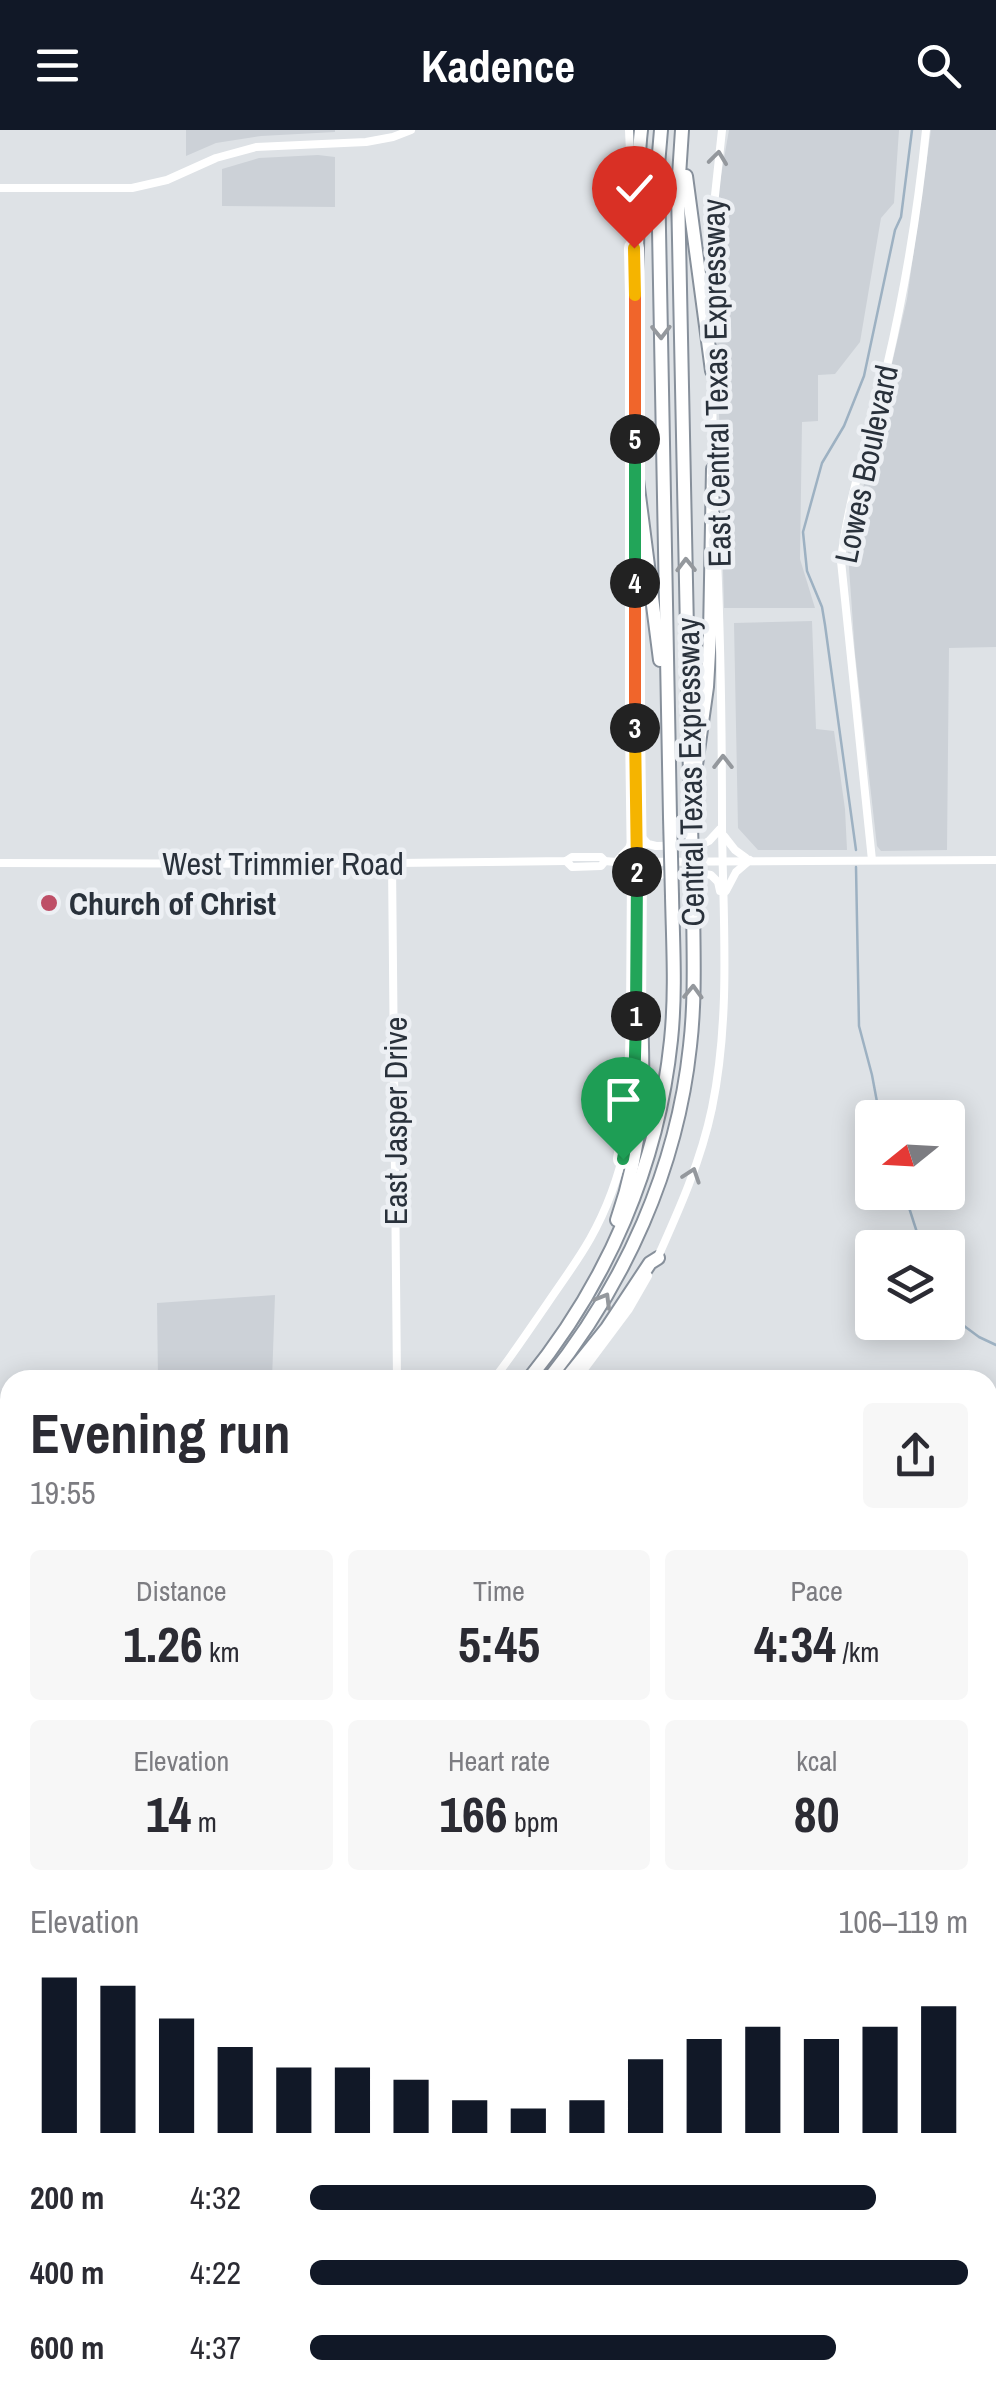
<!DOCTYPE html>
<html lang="en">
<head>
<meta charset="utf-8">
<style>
	:root { --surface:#fff; --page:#f7f7f7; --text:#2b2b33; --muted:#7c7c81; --accent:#111827 }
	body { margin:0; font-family:"Archivo Narrow",sans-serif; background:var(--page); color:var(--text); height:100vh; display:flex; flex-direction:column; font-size:38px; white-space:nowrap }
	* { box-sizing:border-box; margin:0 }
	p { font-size:32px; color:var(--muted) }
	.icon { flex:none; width:55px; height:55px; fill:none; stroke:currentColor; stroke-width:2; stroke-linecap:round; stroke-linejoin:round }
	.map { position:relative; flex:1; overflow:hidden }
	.panel { position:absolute; left:0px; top:1240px; width:998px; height:1038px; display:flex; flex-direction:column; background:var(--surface); border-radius:30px 30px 0 0; box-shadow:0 5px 25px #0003 }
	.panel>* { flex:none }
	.needle { width:65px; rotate:252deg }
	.buttons { position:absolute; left:855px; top:970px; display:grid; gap:20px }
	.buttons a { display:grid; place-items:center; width:110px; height:110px; border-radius:10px; background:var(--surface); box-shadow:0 5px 25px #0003; font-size:50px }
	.pin { position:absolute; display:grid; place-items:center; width:85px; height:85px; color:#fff; margin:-102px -42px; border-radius:50% 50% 50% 0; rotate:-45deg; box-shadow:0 0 10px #0007 }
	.pin .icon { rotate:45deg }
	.km { position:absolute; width:50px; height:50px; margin:-25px; border-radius:50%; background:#222; color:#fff; font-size:28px; line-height:50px; text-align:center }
	.round { display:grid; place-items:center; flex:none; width:105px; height:105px; border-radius:10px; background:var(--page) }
	.overview { display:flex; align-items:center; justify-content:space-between; height:170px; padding:0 30px }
	h1 { font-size:55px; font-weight:700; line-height:75px }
	.metrics { display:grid; grid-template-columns:repeat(3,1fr); gap:15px; height:170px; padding:10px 30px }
	.metrics div { display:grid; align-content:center; border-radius:10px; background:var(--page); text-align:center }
	.metrics b { font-size:50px; font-weight:700 }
	.metrics small { font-size:28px; font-weight:400 }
	.metrics p { font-size:28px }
	.chart { height:280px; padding:20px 30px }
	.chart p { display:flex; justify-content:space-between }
	.chart svg { width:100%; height:180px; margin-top:10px; stroke:var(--accent); stroke-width:6 }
	ul { padding:0 30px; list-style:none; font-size:32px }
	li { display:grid; grid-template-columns:160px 120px 1fr; align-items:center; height:75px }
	li i { height:25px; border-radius:12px; background:var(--accent) }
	header { display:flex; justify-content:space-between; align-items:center; height:130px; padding:0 30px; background:var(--accent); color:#fff; font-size:45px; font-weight:700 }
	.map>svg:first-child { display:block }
	.built { fill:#ccd1d7 }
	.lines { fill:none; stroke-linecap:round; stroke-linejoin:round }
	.stream { stroke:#9db1c2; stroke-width:2.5 }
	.highway-casing { stroke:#87909b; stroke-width:16 }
	.secondary { stroke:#fff; stroke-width:8 }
	.highway { stroke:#fff; stroke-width:12 }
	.highway-bridge-casing { stroke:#87909b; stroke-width:16; stroke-linecap:butt }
	.highway-bridge { stroke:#fff; stroke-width:12 }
	.oneway { stroke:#94989d }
	.split-1-casing { stroke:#fff; stroke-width:20 }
	.split-2-casing { stroke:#fff; stroke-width:20 }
	.split-3-casing { stroke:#fff; stroke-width:20 }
	.split-4-casing { stroke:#fff; stroke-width:20 }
	.split-5-casing { stroke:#fff; stroke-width:20 }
	.split-6-casing { stroke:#fff; stroke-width:20 }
	.split-7-casing { stroke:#fff; stroke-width:20 }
	.split-1 { stroke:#22a559; stroke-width:12 }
	.split-2 { stroke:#22a559; stroke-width:12 }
	.split-3 { stroke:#f5b400; stroke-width:12 }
	.split-4 { stroke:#f0652b; stroke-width:12 }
	.split-5 { stroke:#22a559; stroke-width:12 }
	.split-6 { stroke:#f0652b; stroke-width:12 }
	.split-7 { stroke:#f5b400; stroke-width:12 }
	.poi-dot { fill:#be4f67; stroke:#edf0f4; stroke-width:4 }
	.labels { text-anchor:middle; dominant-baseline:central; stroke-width:9; stroke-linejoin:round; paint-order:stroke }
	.street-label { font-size:32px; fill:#29313b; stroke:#edf0f4 }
	.poi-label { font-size:32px; font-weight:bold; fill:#29313b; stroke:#edf0f4; text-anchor:start }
</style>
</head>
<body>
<header><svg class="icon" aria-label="menu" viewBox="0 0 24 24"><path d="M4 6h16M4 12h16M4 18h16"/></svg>Kadence<svg class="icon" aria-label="search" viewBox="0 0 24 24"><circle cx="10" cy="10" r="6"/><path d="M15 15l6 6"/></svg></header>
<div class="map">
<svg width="996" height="2276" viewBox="0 0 996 2276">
	<rect width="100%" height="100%" fill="#dee2e6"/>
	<g class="built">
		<path d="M186,0H335V2L261,6L216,13L186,26Z"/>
		<path d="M729,0H899L894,73L881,88L860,212L835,244L818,245V291L802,292L800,429L815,478H724L715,124L718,63Z"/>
		<path d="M931,0H996V517L949,518L947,720L881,721L877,716L855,523L848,423L907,169Z"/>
		<path d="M318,25L335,27V77L222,76V39L259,28Z"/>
		<path d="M812,491L816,599L834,601L845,679L847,720H758L738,698L734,493Z"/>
		<path d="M275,1165L272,1250H158L157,1173Z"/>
	</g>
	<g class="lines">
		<g class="stream">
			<path d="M856,720L825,495L822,477L807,441L803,402L822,333L844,296L864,246L895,100L901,87L912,0"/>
			<path d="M856,737L859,896L872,945L880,988"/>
			<path d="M904,1062L922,1118"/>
			<path d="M948,1184L979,1207L996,1215"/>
		</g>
		<g class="highway-casing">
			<g id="highway">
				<path d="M661,0L658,35L659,100L670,687"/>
				<path d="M682,0L678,61L691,696"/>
				<path d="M686,46L712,241"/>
				<path d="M635,154C640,103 635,51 641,0"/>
				<path d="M635,334L660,530"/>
				<path d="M696,635L707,557L710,505L713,339"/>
				<path d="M617,1090C644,1012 645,951 640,870L636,862"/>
				<path d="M528,1250C607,1153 658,1036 671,910C676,862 673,814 672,766"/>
				<path d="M548,1250C625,1154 677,1039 690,916C696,865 693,813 693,762"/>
				<path d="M565,1250L607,1198L650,1133L658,1128"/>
				<path d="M0,1862L10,1845"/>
				<path d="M0,1889L10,1871"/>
				<path d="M0,1975L10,1942"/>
				<path d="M0,2081L10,2082"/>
				<path d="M988,2087H996"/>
			</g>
		</g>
		<g class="secondary">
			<path d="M629,0L632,64"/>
			<path d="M0,58H132L167,50L216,28L256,17L366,12L393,7L411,0"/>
			<path d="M635,153V334"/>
			<path d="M711,195V103L722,0"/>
			<path d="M712,239L713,340"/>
			<path d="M635,373L636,864"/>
			<path d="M724,706L735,720L746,728"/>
			<path d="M618,730L629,718L636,701L648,714L656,716L701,715L709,711L720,699"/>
			<path d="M872,730L841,431C848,365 872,300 887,236C905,159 918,79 926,0"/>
			<path d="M566,731L572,737L601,736L605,731"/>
			<path d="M616,732L630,745L635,755"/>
			<path d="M0,733L305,734L566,731L572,727H601L605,731L616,732L996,730"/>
			<path d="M392,733L397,1250"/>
			<path d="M726,761L736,742L750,730"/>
			<path d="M638,763C649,738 687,741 711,745L718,752L720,761"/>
			<path d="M657,1129C679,1080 701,1031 712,978C731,886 723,790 722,696C722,607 721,518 717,429"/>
			<path d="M493,1250C512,1226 529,1200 547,1174C561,1153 577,1132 590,1109C625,1047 636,979 636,908"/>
			<path d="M576,1250L629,1179L648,1146"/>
			<path d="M0,1349H10"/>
			<path d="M988,1453H996"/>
			<path d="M0,1804L10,1788"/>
			<path d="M400,2276V2268"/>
		</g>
		<use href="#highway" class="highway"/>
		<g class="highway-bridge-casing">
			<g id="highway-bridge">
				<path d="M670,687L672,766"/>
				<path d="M691,696L693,762"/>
			</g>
		</g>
		<use href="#highway-bridge" class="highway-bridge"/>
	</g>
	<defs><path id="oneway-chevron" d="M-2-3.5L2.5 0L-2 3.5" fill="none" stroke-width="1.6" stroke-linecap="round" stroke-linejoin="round" transform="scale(2.5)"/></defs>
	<g class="oneway">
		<use href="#oneway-chevron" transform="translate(718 28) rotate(-83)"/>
		<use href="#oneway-chevron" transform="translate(661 202) rotate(89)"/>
		<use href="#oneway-chevron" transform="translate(686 435) rotate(-91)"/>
		<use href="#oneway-chevron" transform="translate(723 632) rotate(-90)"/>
		<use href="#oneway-chevron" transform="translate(693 862) rotate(-88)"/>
		<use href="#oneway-chevron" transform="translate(692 1045) rotate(-71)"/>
		<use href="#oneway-chevron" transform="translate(604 1170) rotate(-59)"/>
	</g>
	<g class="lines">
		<g class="split-1-casing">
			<path id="split-1" d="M623,1029L634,966L636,886"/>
		</g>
		<g class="split-2-casing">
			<path id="split-2" d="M636,886L637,742"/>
		</g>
		<g class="split-3-casing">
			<path id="split-3" d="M635,598L637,742"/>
		</g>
		<g class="split-4-casing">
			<path id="split-4" d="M635,453V598"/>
		</g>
		<g class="split-5-casing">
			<path id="split-5" d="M635,453V309"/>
		</g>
		<g class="split-6-casing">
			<path id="split-6" d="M635,165V309"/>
		</g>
		<g class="split-7-casing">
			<path id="split-7" d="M634,118L635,165"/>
		</g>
		<use href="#split-1" class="split-1"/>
		<use href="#split-2" class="split-2"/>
		<use href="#split-3" class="split-3"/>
		<use href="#split-4" class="split-4"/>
		<use href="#split-5" class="split-5"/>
		<use href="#split-6" class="split-6"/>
		<use href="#split-7" class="split-7"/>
	</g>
	<circle class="poi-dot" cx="49" cy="773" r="10"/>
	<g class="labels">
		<g class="street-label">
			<text transform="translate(716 253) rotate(-91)">East Central Texas Expressway</text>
			<text transform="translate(866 334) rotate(-78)">Lowes Boulevard</text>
			<text transform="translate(690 642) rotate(-91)">Central Texas Expressway</text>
			<text x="283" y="733">West Trimmier Road</text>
			<text transform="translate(395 991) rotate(-90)">East Jasper Drive</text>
		</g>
		<g class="poi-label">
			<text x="69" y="773">Church of Christ</text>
		</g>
	</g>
</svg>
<div class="buttons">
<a><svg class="needle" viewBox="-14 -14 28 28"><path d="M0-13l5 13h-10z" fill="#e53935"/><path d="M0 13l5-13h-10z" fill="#7c7c81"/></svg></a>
<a><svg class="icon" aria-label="layers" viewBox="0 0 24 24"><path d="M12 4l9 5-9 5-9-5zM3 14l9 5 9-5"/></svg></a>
</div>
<div class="pin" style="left:623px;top:1029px;background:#1e9e55"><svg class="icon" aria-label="arrive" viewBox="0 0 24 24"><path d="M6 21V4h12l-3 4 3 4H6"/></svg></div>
<div class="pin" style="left:634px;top:118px;background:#d93025"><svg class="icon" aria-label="check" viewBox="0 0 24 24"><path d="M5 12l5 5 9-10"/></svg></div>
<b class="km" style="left:636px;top:886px">1</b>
<b class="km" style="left:637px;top:742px">2</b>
<b class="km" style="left:635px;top:598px">3</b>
<b class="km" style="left:635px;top:453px">4</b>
<b class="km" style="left:635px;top:309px">5</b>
<section class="panel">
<div class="overview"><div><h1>Evening run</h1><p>19:55</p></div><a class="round"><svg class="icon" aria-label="share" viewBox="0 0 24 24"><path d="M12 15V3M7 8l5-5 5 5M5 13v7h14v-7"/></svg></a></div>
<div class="metrics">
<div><p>Distance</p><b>1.26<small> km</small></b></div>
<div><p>Time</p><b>5:45</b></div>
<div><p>Pace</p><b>4:34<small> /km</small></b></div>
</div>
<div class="metrics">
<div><p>Elevation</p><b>14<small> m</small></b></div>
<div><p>Heart rate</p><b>166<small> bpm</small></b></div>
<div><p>kcal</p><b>80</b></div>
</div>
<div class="chart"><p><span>Elevation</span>106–119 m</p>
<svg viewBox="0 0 160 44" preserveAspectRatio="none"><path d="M5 44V6M15 44V8M25 44V16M35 44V23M45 44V28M55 44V28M65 44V31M75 44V36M85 44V38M95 44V36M105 44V26M115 44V21M125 44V18M135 44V21M145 44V18M155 44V13"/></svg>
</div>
<ul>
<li><b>200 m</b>4:32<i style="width:86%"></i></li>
<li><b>400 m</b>4:22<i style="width:100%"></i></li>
<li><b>600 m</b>4:37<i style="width:80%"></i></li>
</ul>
</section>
</div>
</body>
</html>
